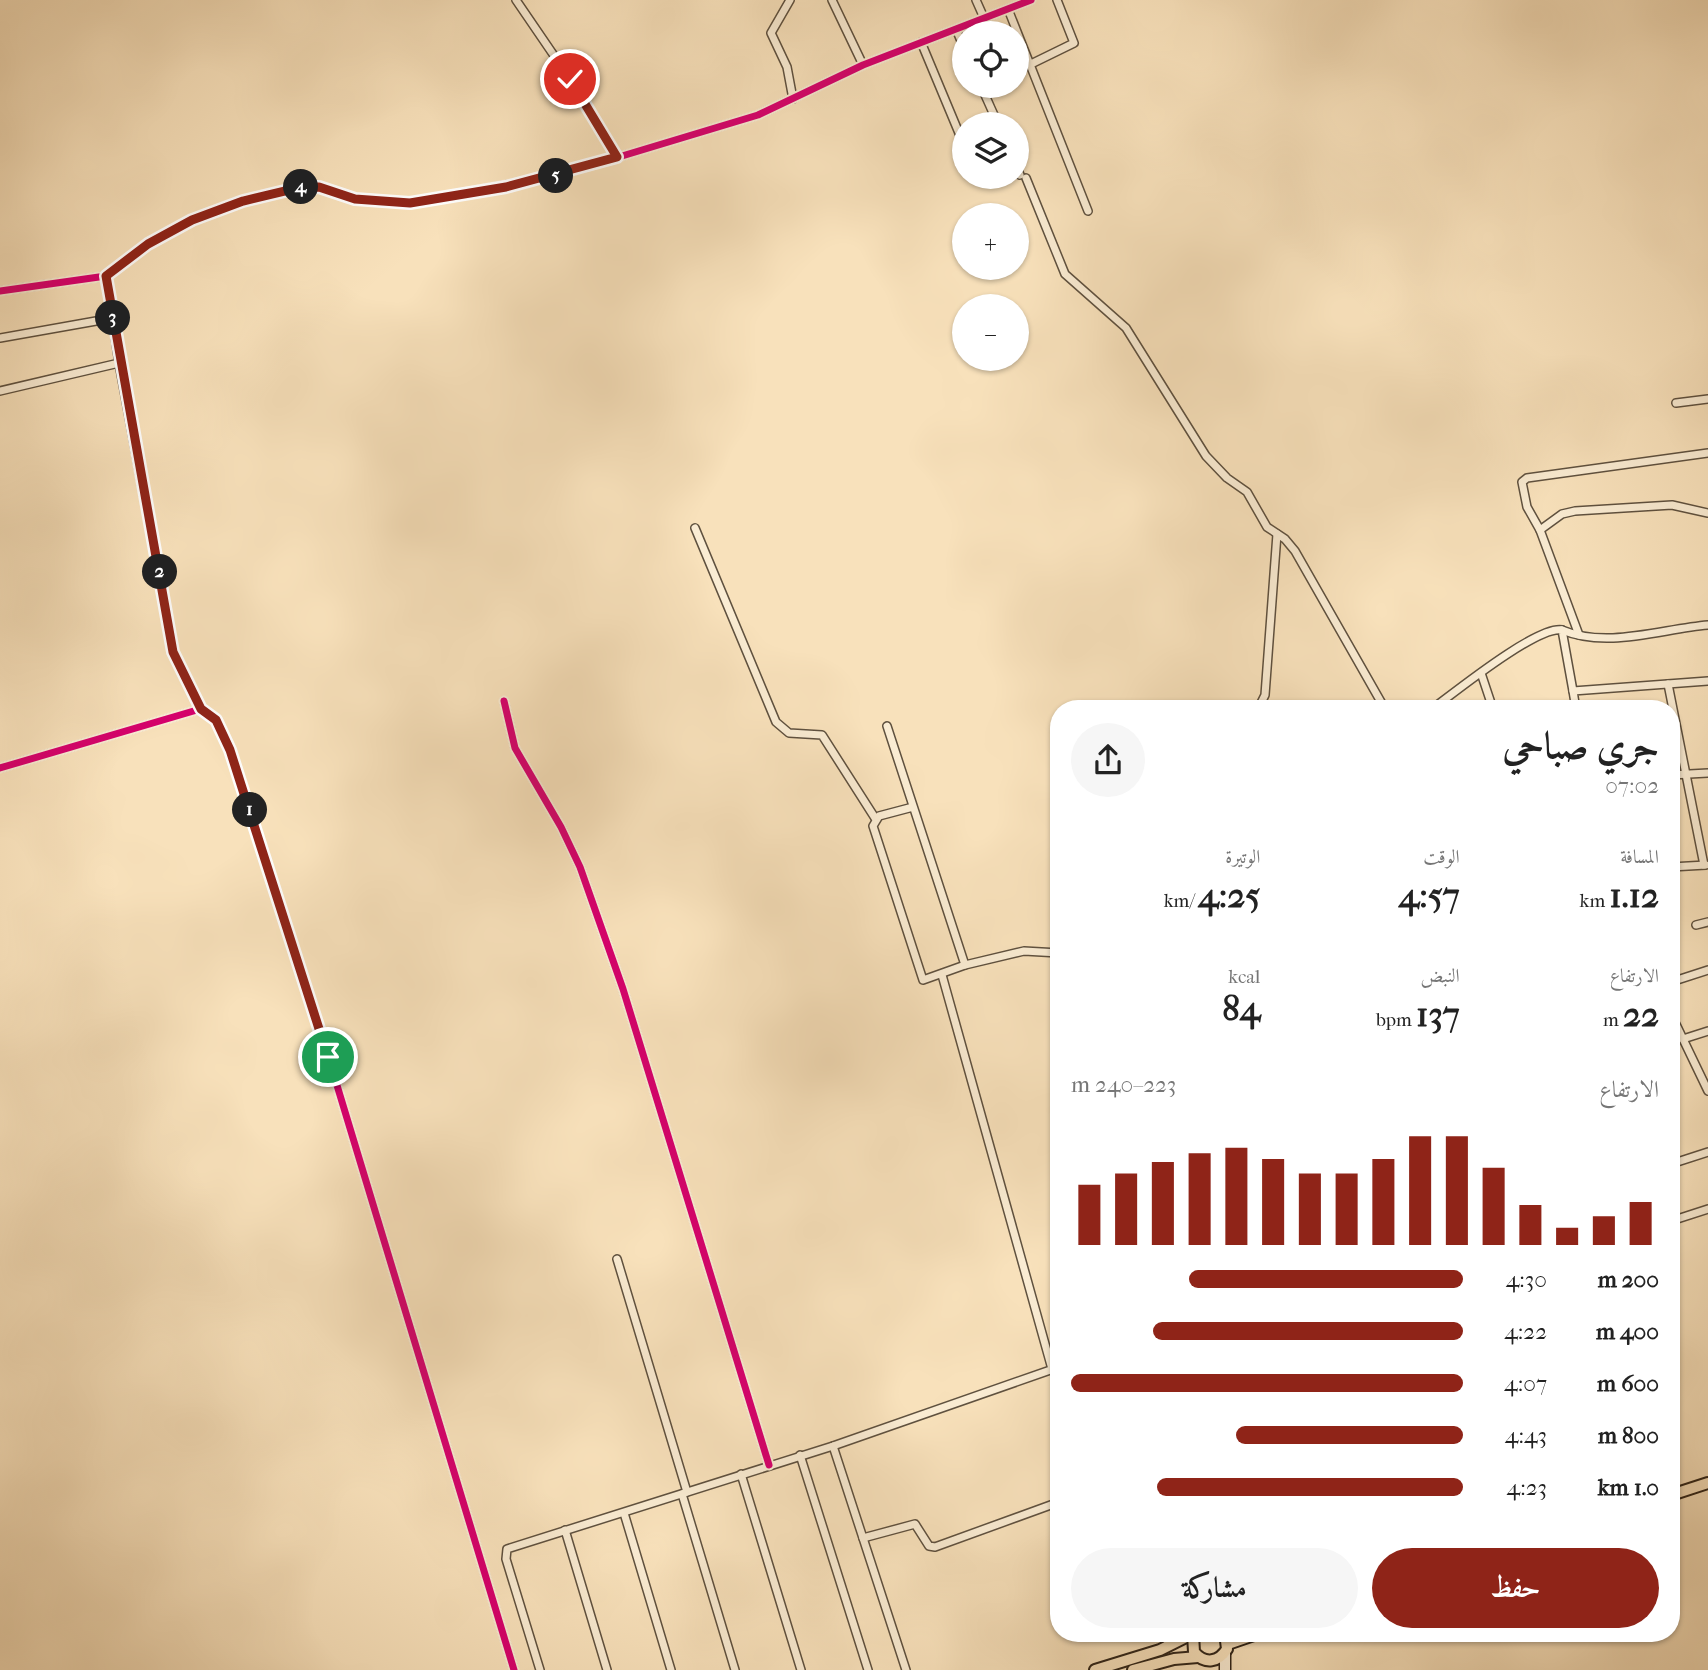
<!DOCTYPE html>
<html lang="ar">
<head>
<meta charset="utf-8">
<style>
	:root { --surface:#fff; --page:#f6f6f6; --text:#222; --muted:#767676; --accent:#8f2418 }
	body { margin:0; font-family:"IM FELL French Canon",Amiri,serif; background:var(--page); color:var(--text); direction:rtl; height:100vh; display:flex; flex-direction:column; font-size:26px; white-space:nowrap }
	* { box-sizing:border-box; margin:0 }
	p { font-size:23px; color:var(--muted) }
	.icon { flex:none; width:38px; height:38px; fill:none; stroke:currentColor; stroke-width:2; stroke-linecap:round; stroke-linejoin:round }
	.map { position:relative; flex:1; overflow:hidden; direction:ltr }
	.drawer { position:absolute; left:1050px; top:700px; width:630px; height:942px; display:flex; flex-direction:column; background:var(--surface); border-radius:28px; box-shadow:0 2px 5px #0004; direction:rtl }
	.drawer>* { flex:none }
	.tools { position:absolute; left:952px; top:21px; display:grid; gap:14px }
	.tools a { display:grid; place-items:center; width:77px; height:77px; border-radius:50%; background:var(--surface); box-shadow:0 2px 5px #0004; font-size:35px }
	.pin { position:absolute; display:grid; place-items:center; width:60px; height:60px; color:#fff; margin:-30px; border:4px solid #fff; border-radius:50%; box-shadow:0 2px 7px #0007 }
	.km { position:absolute; width:35px; height:35px; margin:-18px; border-radius:50%; background:#222; color:#fff; font-size:19px; line-height:35px; text-align:center }
	.round { display:grid; place-items:center; flex:none; width:74px; height:74px; border-radius:37px; background:var(--page) }
	.headline { display:flex; align-items:center; justify-content:space-between; height:119px; padding:0 21px }
	h1 { font-size:38px; font-weight:700; line-height:52px }
	.figures { display:grid; grid-template-columns:repeat(3,1fr); gap:10px; height:119px; padding:7px 21px }
	.figures div { display:grid; align-content:center }
	.figures b { font-size:35px; font-weight:700 }
	.figures small { font-size:19px; font-weight:400 }
	.figures p { font-size:19px }
	.chart { height:196px; padding:14px 21px }
	.chart p { display:flex; justify-content:space-between }
	.chart svg { width:100%; height:126px; margin-top:7px; stroke:var(--accent); stroke-width:6 }
	.cta { display:flex; gap:14px; margin-top:auto; padding:14px 21px }
	.cta a { flex:1; height:80px; border-radius:42px; background:var(--accent); color:#fff; font-size:28px; font-weight:700; line-height:80px; text-align:center }
	.cta a+a { background:var(--page); color:var(--text) }
	ul { padding:0 21px; list-style:none; font-size:23px }
	li { display:grid; grid-template-columns:112px 84px 1fr; align-items:center; height:52px }
	li i { height:18px; border-radius:9px; background:var(--accent) }
	.map>svg:first-child { display:block }
	.lines { fill:none; stroke-linecap:round; stroke-linejoin:round }
	.street-casing { stroke:#5f513f; stroke-width:10 }
	.secondary-casing { stroke:#2c2116; stroke-width:13 }
	.primary-casing { stroke:#2c2116; stroke-width:14 }
	.street { stroke:#faecd3; stroke-width:7 }
	.secondary { stroke:#faecd3; stroke-width:10 }
	.primary { stroke:#f8e1bb; stroke-width:10 }
	.cycleway-casing { stroke:#faecd3; stroke-width:11 }
	.cycleway { stroke:#d6006c; stroke-width:7 }
	.route-casing { stroke:#fff; stroke-width:14 }
	.route { stroke:#8f2418; stroke-width:9 }
</style>
</head>
<body>
<div class="map">
<svg width="1708" height="1670" viewBox="0 0 1708 1670">
	<rect width="100%" height="100%" fill="#f8e1bb"/>
	<filter id="stains"><feTurbulence type="fractalNoise" baseFrequency=".00286" numOctaves="4"/><feColorMatrix values="0 0 0 0 .2 0 0 0 0 .09 0 0 0 0 .02 0 0 0 .5 -.17"/></filter>
	<radialGradient id="worn" r=".72"><stop offset=".6" stop-color="#630" stop-opacity="0"/><stop offset="1" stop-color="#630" stop-opacity=".3"/></radialGradient>
	<g class="lines">
		<g class="street-casing">
			<g id="street">
				<path d="M516,0L570,79L617,157"/>
				<path d="M790,0L771,33L787,67L793,99"/>
				<path d="M832,0L863,65"/>
				<path d="M976,0L984,18"/>
				<path d="M1008,9L1088,211"/>
				<path d="M956,29L964,48"/>
				<path d="M921,42L964,145"/>
				<path d="M1031,64L1074,43L1057,0"/>
				<path d="M981,86L998,124"/>
				<path d="M1017,168L1020,175"/>
				<path d="M1026,178L1065,274L1126,328L1206,456L1227,478L1247,492L1267,527L1285,539L1295,551L1385,709"/>
				<path d="M106,276L119,363L173,652L201,709"/>
				<path d="M0,291L106,276L148,244L192,220L243,201L297,188L319,187L355,199L410,203L559,175L758,115L863,65L1031,0"/>
				<path d="M0,338L113,318"/>
				<path d="M0,391L119,363"/>
				<path d="M1676,403L1708,399"/>
				<path d="M695,528L776,722L789,733L822,735L875,818"/>
				<path d="M1540,530L1527,507L1522,482L1527,478L1708,453"/>
				<path d="M1562,630C1607,649 1661,629 1708,625"/>
				<path d="M1579,635L1540,530L1562,514L1575,511L1672,505L1708,513"/>
				<path d="M1481,673L1493,709"/>
				<path d="M1668,684L1704,865"/>
				<path d="M504,701L515,748L561,827L580,867L623,989L769,1465"/>
				<path d="M1258,709L1265,695L1277,534"/>
				<path d="M1432,709C1455,692 1538,625 1562,630L1573,691"/>
				<path d="M1564,709L1575,703"/>
				<path d="M1576,709L1573,691L1708,681"/>
				<path d="M887,726L965,965L923,980L873,826L879,816L913,807"/>
				<path d="M0,768L197,710C217,709 224,735 231,750L336,1082L514,1670"/>
				<path d="M1671,775L1708,773"/>
				<path d="M1671,867L1706,865"/>
				<path d="M1696,925L1708,922"/>
				<path d="M965,965L1024,951L1059,953"/>
				<path d="M942,975L1052,1369"/>
				<path d="M1671,982L1708,970"/>
				<path d="M1671,1014L1708,1091"/>
				<path d="M1683,1039L1708,1031"/>
				<path d="M1671,1164L1708,1152"/>
				<path d="M1671,1221L1708,1209"/>
				<path d="M617,1259L687,1492"/>
				<path d="M833,1446L906,1670"/>
				<path d="M800,1455L868,1670"/>
				<path d="M741,1474L801,1670"/>
				<path d="M682,1494L735,1670"/>
				<path d="M624,1513L671,1670"/>
				<path d="M565,1530L607,1670"/>
				<path d="M863,1538L915,1524L929,1546L935,1547L1059,1502"/>
				<path d="M1165,1633L1169,1646"/>
				<path d="M540,1670L506,1559L507,1549L833,1446L1059,1367"/>
			</g>
		</g>
		<g class="secondary-casing">
			<path id="secondary" d="M1225,1670V1653"/>
		</g>
		<g class="primary-casing">
			<g id="primary">
				<path d="M1671,1495L1708,1483"/>
				<path d="M1193,1634L1194,1652C1205,1665 1219,1662 1227,1649L1225,1633"/>
				<path d="M1228,1644L1260,1633"/>
				<path d="M1095,1670L1160,1650L1194,1633"/>
				<path d="M1133,1670L1174,1659L1198,1657"/>
			</g>
		</g>
		<use href="#street" class="street"/>
		<use href="#secondary" class="secondary"/>
		<use href="#primary" class="primary"/>
		<g class="cycleway-casing">
			<g id="cycleway">
				<path d="M0,291L106,276L148,244L192,220L243,201L297,188L319,187L355,199L410,203L559,175L758,115L863,65L1031,0"/>
				<path d="M504,701L515,748L561,827L580,867L623,989L769,1465"/>
				<path d="M0,768L197,710C217,709 224,735 231,750L336,1082L514,1670"/>
			</g>
		</g>
		<use href="#cycleway" class="cycleway"/>
	</g>
	<g class="lines">
		<g class="route-casing">
			<path id="route" d="M328,1057L230,750L216,720L201,709L173,652L106,276L148,244L192,220L243,201L297,188L319,187L355,199L410,203L506,187L617,157L570,79"/>
		</g>
		<use href="#route" class="route"/>
	</g>
	<rect width="100%" height="100%" filter="url(#stains)"/>
	<rect width="100%" height="100%" fill="url(#worn)"/>
</svg>
<div class="tools">
<a><svg class="icon" aria-label="locate" viewBox="0 0 24 24"><circle cx="12" cy="12" r="6"/><path d="M12 2v4M12 18v4M2 12h4M18 12h4"/></svg></a>
<a><svg class="icon" aria-label="layers" viewBox="0 0 24 24"><path d="M12 4l9 5-9 5-9-5zM3 14l9 5 9-5"/></svg></a>
<a>+</a>
<a>−</a>
</div>
<div class="pin" style="left:328px;top:1057px;background:#1e9e55"><svg class="icon" aria-label="arrive" viewBox="0 0 24 24"><path d="M6 21V4h12l-3 4 3 4H6"/></svg></div>
<div class="pin" style="left:570px;top:79px;background:#d93025"><svg class="icon" aria-label="check" viewBox="0 0 24 24"><path d="M5 12l5 5 9-10"/></svg></div>
<b class="km" style="left:250px;top:810px">1</b>
<b class="km" style="left:160px;top:572px">2</b>
<b class="km" style="left:113px;top:318px">3</b>
<b class="km" style="left:301px;top:187px">4</b>
<b class="km" style="left:556px;top:176px">5</b>
<section class="drawer">
<div class="headline"><div><h1>جري صباحي</h1><p>07:02</p></div><a class="round"><svg class="icon" aria-label="share" viewBox="0 0 24 24"><path d="M12 15V3M7 8l5-5 5 5M5 13v7h14v-7"/></svg></a></div>
<div class="figures">
<div><p>المسافة</p><b>1.12<small> km</small></b></div>
<div><p>الوقت</p><b>4:57</b></div>
<div><p>الوتيرة</p><b>4:25<small> /km</small></b></div>
</div>
<div class="figures">
<div><p>الارتفاع</p><b>22<small> m</small></b></div>
<div><p>النبض</p><b>137<small> bpm</small></b></div>
<div><p>kcal</p><b>84</b></div>
</div>
<div class="chart"><p><span>الارتفاع</span>223–240 m</p>
<svg viewBox="0 0 160 44" preserveAspectRatio="none"><path d="M5 44V23M15 44V19M25 44V15M35 44V12M45 44V10M55 44V14M65 44V19M75 44V19M85 44V14M95 44V6M105 44V6M115 44V17M125 44V30M135 44V38M145 44V34M155 44V29"/></svg>
</div>
<ul>
<li><b>200 m</b>4:30<i style="width:70%"></i></li>
<li><b>400 m</b>4:22<i style="width:79%"></i></li>
<li><b>600 m</b>4:07<i style="width:100%"></i></li>
<li><b>800 m</b>4:43<i style="width:58%"></i></li>
<li><b>1.0 km</b>4:23<i style="width:78%"></i></li>
</ul>
<div class="cta"><a>حفظ</a><a>مشاركة</a></div>
</section>
</div>
</body>
</html>
